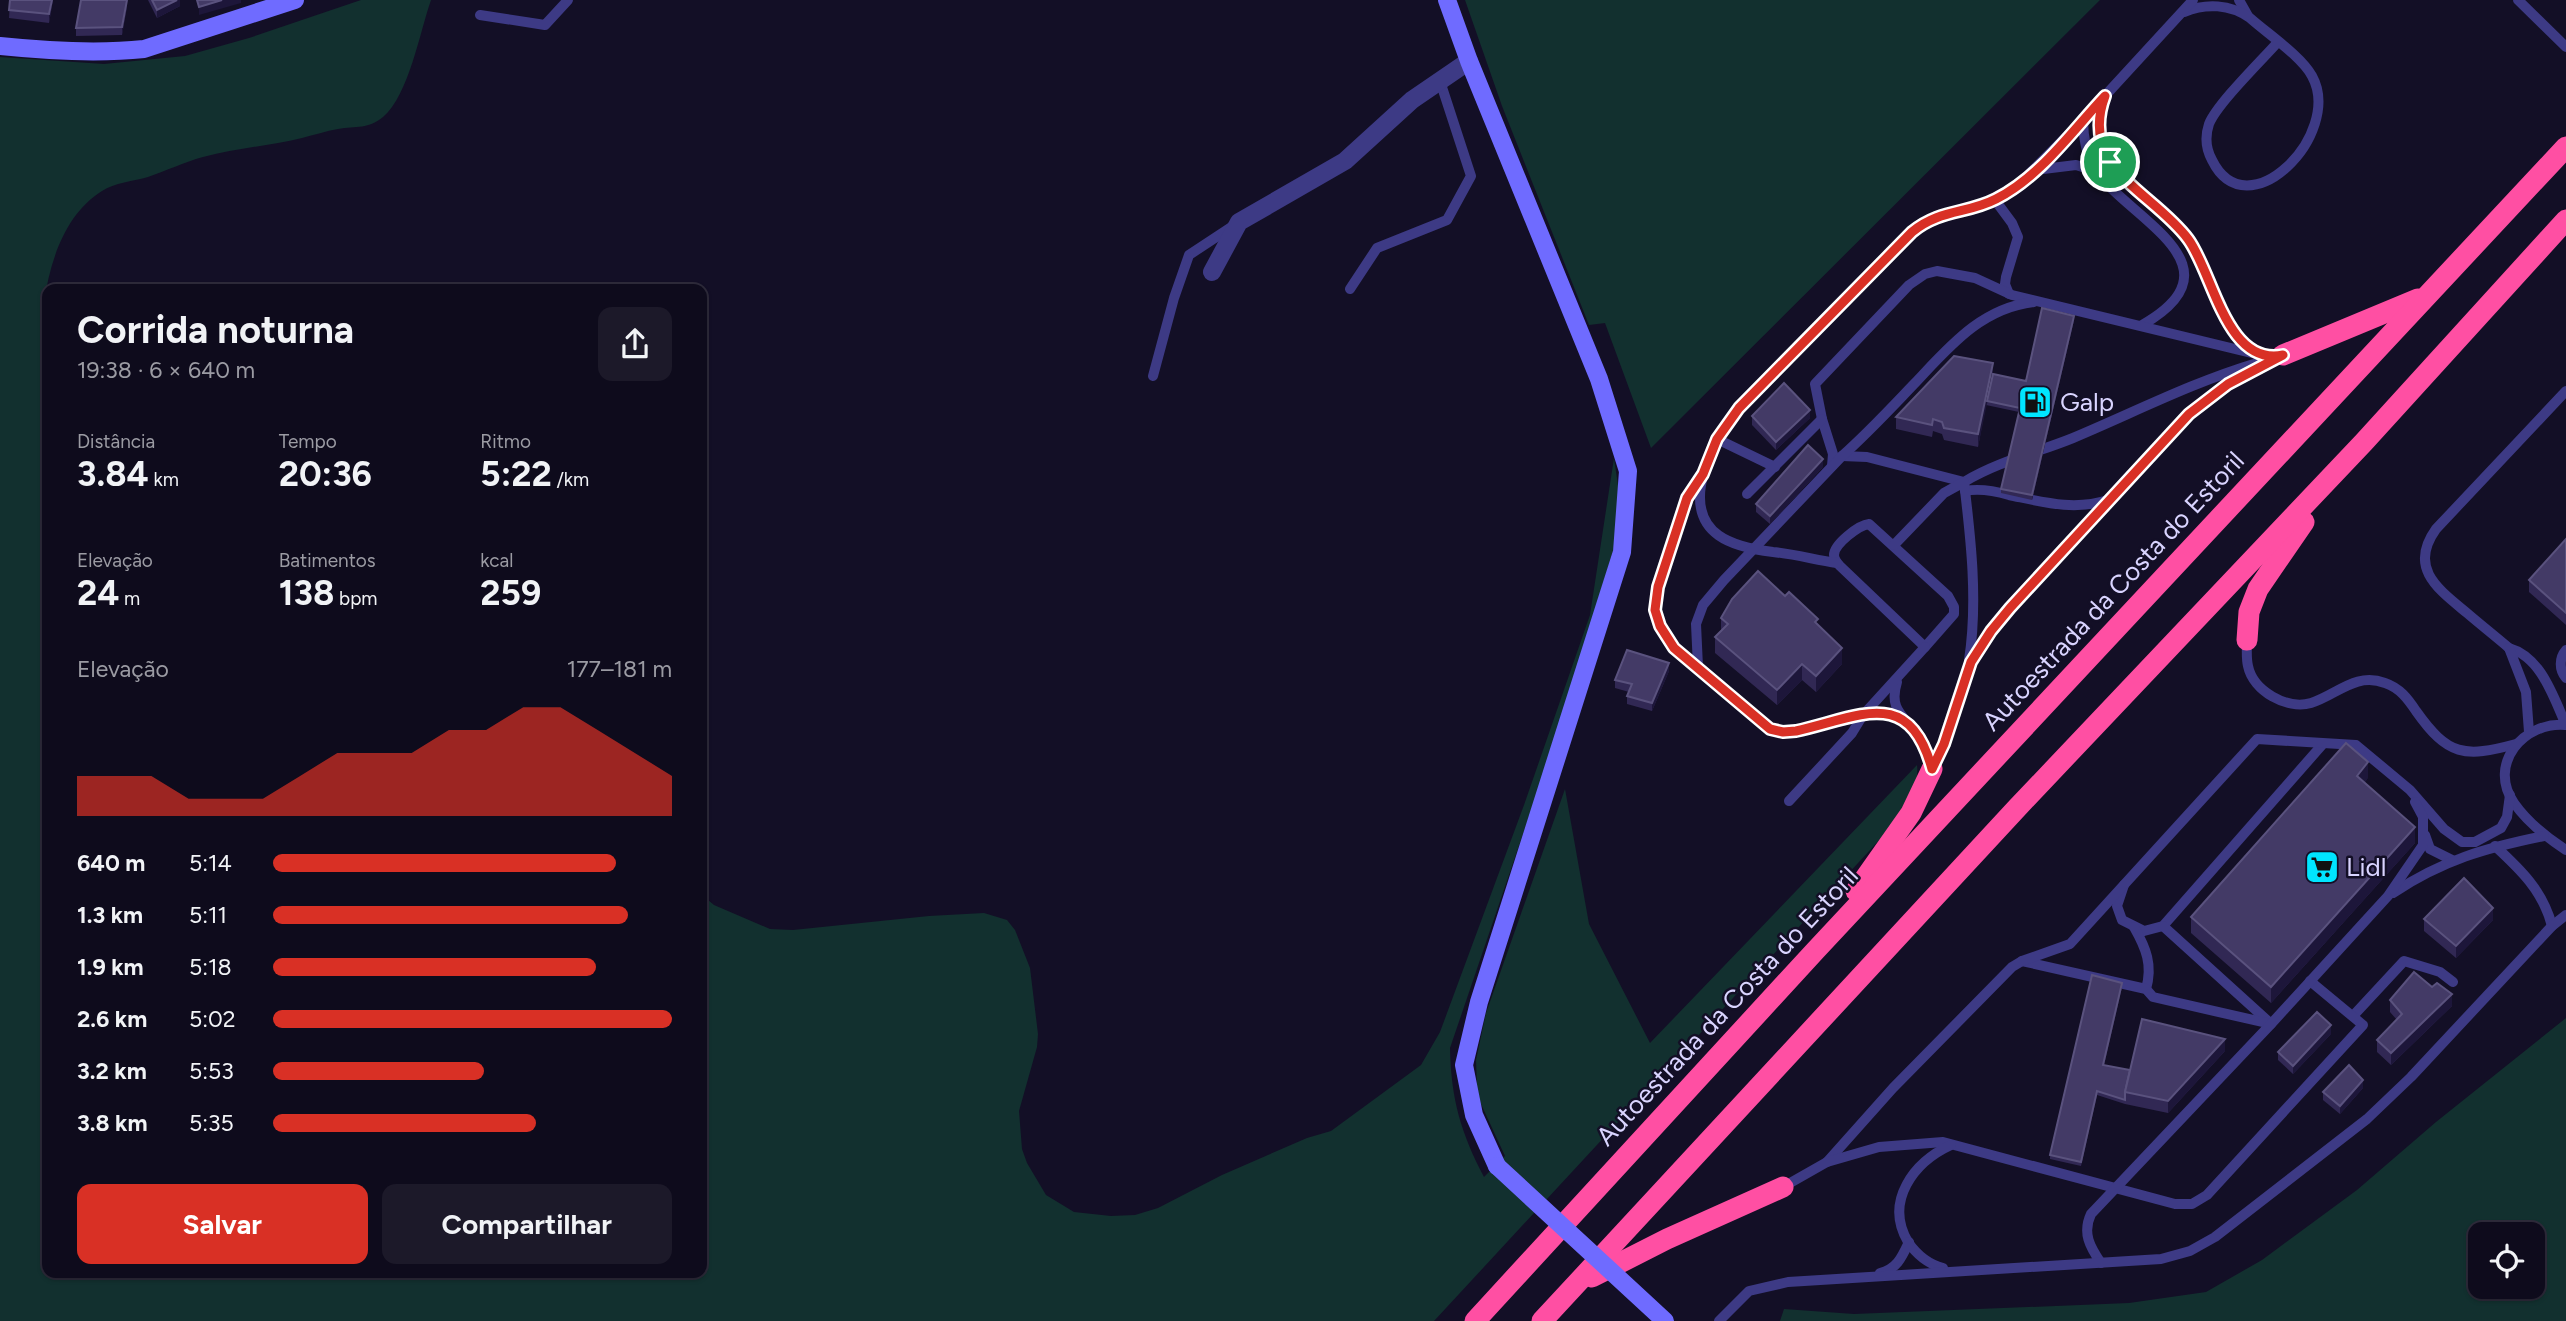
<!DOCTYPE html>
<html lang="pt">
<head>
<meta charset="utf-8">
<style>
	:root { --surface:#0e0b1c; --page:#1c1929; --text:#f1f3f6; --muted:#9b9ba3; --line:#2e2b3b; --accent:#d93025 }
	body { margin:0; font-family:Figtree,sans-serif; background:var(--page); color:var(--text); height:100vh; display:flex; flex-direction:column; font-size:26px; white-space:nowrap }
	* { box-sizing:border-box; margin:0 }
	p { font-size:23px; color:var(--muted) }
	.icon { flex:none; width:38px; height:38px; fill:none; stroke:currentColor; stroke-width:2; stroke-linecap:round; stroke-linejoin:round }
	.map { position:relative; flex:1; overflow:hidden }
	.drawer { position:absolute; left:42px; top:284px; width:665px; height:994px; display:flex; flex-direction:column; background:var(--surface); border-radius:14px; box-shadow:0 2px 5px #0004,0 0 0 2px var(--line) }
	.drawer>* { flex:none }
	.fabs { position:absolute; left:2468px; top:1222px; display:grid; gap:14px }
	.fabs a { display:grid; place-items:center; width:77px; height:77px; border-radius:14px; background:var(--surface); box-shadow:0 2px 5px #0004,0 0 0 2px var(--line); font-size:35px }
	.pin { position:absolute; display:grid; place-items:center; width:60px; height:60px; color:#fff; margin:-30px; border:4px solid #fff; border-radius:50%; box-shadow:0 2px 7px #0007 }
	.round { display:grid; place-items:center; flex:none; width:74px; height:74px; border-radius:14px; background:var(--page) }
	.headline { display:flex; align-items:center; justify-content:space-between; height:119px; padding:0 35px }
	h1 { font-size:38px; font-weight:700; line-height:52px }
	.metrics { display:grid; grid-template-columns:repeat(3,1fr); gap:10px; height:119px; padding:7px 35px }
	.metrics div { display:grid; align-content:center }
	.metrics b { font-size:35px; font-weight:700 }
	.metrics small { font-size:19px; font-weight:400 }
	.metrics p { font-size:19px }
	.chart { height:196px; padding:14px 35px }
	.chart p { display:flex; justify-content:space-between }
	.chart svg { width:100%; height:126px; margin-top:7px; fill:var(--accent); opacity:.7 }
	.primary-button { display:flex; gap:14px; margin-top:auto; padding:14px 35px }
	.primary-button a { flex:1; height:80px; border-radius:14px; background:var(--accent); color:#fff; font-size:28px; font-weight:700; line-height:80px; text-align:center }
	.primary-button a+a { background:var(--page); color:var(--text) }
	ul { padding:0 35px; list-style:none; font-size:23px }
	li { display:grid; grid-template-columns:112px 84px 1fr; align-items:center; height:52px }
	li i { height:18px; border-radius:9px; background:var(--accent) }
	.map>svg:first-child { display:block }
	.green { fill:#12302f; fill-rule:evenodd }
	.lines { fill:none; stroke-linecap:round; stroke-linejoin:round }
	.lane { stroke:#3d3a85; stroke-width:10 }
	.street { stroke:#3d3a85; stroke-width:18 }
	.secondary { stroke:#6f6bff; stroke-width:18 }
	.highway { stroke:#ff4fa3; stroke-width:21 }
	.secondary-bridge { stroke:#6f6bff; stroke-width:18 }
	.wall { fill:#312854 }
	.shaded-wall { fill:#1d163a }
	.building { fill:#433a66; stroke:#5a527e; stroke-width:2 }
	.route-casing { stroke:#fff; stroke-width:14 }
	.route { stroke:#d93025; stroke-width:9 }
	.labels { text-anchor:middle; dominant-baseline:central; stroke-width:5; stroke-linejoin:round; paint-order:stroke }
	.poi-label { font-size:26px; fill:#d9d4ff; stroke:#130f26; text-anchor:start }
	.street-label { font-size:26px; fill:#d9d4ff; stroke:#130f26 }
</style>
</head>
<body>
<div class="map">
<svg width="2566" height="1321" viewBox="0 0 2566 1321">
	<rect width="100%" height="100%" fill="#130f26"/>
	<g class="green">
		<path d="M361,0H431C420,31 409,95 383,117C369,129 356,126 338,129C326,131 314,135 302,138C269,146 236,148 203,157C184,162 166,171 148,177C134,181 114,183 102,191C31,235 35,372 47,444V1272H702V895L714,905L770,929L793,930L929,916L984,913L1007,920L1015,930L1030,968L1038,1034L1037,1047L1019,1111L1022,1149L1027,1163L1046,1195L1074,1212L1111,1216L1135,1215L1158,1208L1222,1175L1307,1138L1331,1131L1421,1065L1440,1032L1524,805L1590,615L1614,458L1621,506L1619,531L1558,731L1450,1048C1451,1099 1461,1133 1484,1177L1505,1156L1481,1104L1477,1087L1476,1060L1486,1013L1565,789L1589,924L1650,1043L1917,765C1920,792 1899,815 1883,836L1434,1321H0V57L104,64L185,56L249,38Z"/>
		<path d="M1465,0H2100L1651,448L1605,323L1589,325L1502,106Z"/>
		<path d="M2566,1018V1321H1780L1784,1309L1854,1314L2129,1303L2206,1292L2262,1260L2357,1190L2436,1122ZM2480,1234H2532V1286H2480Z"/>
	</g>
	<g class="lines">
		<g class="lane">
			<path d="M2239,0L2248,16"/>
			<path d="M2518,0L2566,47"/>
			<path d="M2184,12C2206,3 2230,4 2250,18C2268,34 2301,56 2312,76C2344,134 2247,232 2212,160C2206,149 2205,136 2209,124C2217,104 2261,61 2277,43"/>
			<path d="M480,15L545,25L568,0"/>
			<path d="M2104,99C2097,117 2099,140 2107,157C2124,193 2168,209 2189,241C2213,275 2216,326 2254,350"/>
			<path d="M2083,120C2083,135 2087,160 2096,172C2134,221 2244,267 2142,325"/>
			<path d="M2035,170L2076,165L2095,171"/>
			<path d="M1995,200L2012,223L2018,237L2006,277L2005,284L2009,294"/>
			<path d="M1350,289L1377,248L1447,220L1471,176L1440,81"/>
			<path d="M1153,376L1174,298L1189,255L1233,226"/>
			<path d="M2566,391L2436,529C2408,568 2438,589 2467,613C2481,625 2495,636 2509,648C2541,657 2553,696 2566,725"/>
			<path d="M1717,439L1775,467"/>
			<path d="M1842,456L1867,457L1964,482C1999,461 2036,453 2073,438C2135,412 2193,382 2257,363"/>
			<path d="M1832,466L1833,454L1822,419L1815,384L1909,285L1925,274L1937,271L1975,278L2012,295L2268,357L2283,355"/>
			<path d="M1701,477L1687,498L1656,592L1655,604L1657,618L1671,644L1770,729L1783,732L1796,731L1881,712L1892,713L1903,720"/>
			<path d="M1965,491C1980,488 1995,491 2009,495C2043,502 2074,511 2108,500"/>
			<path d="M1747,494L1822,419"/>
			<path d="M1869,524L1948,596L1954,607V614L1925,647L1840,566C1837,563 1834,560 1834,555C1834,544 1859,525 1869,524Z"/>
			<path d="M1894,545L1944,493L1964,482C1971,540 1978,602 1969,660"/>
			<path d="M1837,563C1816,560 1794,554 1773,552C1732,547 1693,535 1701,485C1706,456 1720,430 1739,408L1912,232L1933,218L1992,202L2019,184L2080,123L2193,0"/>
			<path d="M2247,640C2247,648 2246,658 2248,666C2253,691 2287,710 2311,703C2337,695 2355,672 2385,683C2400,688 2408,699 2416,711C2448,756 2464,758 2516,744"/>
			<path d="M2509,648L2526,692L2529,732"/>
			<path d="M2566,650C2559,658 2559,670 2566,678"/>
			<path d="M1698,667L1696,624L1703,605L1724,580L1842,456C1868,433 1891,408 1915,383C1949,347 1981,308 2034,302"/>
			<path d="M1897,682C1888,711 1905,716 1919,737C1925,747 1929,758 1932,769"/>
			<path d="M2566,725C2524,721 2487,764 2514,803C2528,823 2546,837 2566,850"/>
			<path d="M1932,769L1944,744L1971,662L1999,621L2189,414L2228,384L2278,358"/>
			<path d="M1789,801L1852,733L1863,715L1925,647"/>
			<path d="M2425,835L2430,849L2452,860"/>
			<path d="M2495,846C2521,870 2543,891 2552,926"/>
			<path d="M2124,885L2117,906L2122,920L2144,931L2163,926L2322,745"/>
			<path d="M2393,893C2443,860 2485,848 2544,836"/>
			<path d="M2163,926L2269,1022"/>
			<path d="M2134,927C2146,948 2153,965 2146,989"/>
			<path d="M2022,961L2146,989L2153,997L2271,1024"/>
			<path d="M2353,1016L2404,961L2440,972L2453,982"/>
			<path d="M1827,1162L1893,1088L2012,967L2022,961L2070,944L2257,739L2356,745L2410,790L2444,829L2462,842H2475L2501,828L2507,817L2510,795"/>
			<path d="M1783,1187L1827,1162L1879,1147L1943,1142L2175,1204H2192L2207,1195L2363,1025L2310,981"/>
			<path d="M2101,1263C2090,1247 2082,1233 2091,1214L2271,1024L2388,896L2423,845V817L2415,802"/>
			<path d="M1943,1268C1928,1264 1917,1255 1908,1242C1884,1201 1914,1162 1951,1145"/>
			<path d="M1880,1273C1897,1269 1902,1257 1909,1242"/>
			<path d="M1719,1321L1749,1291L1788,1282L2161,1259L2190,1251L2215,1237L2367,1119L2411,1077L2552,926L2566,915"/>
		</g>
		<path class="street" d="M1212,272L1239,222L1345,161L1412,100L1469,61"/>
		<g class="secondary">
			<path d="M1447,0L1469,61L1599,379L1628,471L1622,552L1479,1002L1464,1065L1474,1115L1497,1166"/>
			<path d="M0,46C48,51 96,54 144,49L295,0"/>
		</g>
		<g class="highway">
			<path d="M2283,355L2418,299"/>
			<path d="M2247,640L2249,612L2258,589L2304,522"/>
			<path d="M1856,891L1911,813L1932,769"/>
			<path d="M1592,1277L1667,1239L1783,1187"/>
			<path d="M1475,1321L1815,951L2566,147"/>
			<path d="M1542,1321L2017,808L2364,442L2566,220"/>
		</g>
		<path class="secondary-bridge" d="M1497,1166L1665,1321"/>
	</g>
	<g class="wall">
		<path d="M10,0H53L49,23L9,18Z"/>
		<path d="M148,0H180V6L157,18Z"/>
		<path d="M127,7L122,35L76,36V28Z"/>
		<path d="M2074,320L2032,500L2001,493V489L2019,412L1986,405L1978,447L1944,440L1942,434L1933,431L1932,437L1896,429V417L1993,374L2026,381Z"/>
		<path d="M1752,416L1810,418L1776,450L1752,425Z"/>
		<path d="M1823,467L1770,524L1756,512V504Z"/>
		<path d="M2566,539V625L2529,592V580Z"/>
		<path d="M1721,618L1818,625L1842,664L1816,692L1802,680L1777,705L1715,653V637L1721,631Z"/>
		<path d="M1669,671L1652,711L1627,704V696L1629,692L1615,688V680Z"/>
		<path d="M2368,778L2364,783L2415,843L2271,1003L2191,933V917Z"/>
		<path d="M2424,919L2493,920L2456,958L2424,931Z"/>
		<path d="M2122,987L2104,1065L2130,1070L2225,1051L2168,1113L2125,1104L2097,1095L2081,1166L2050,1159V1155Z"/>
		<path d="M2390,1000L2452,1006L2391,1065L2377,1052V1040L2397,1020L2390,1012Z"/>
		<path d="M2331,1034L2293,1074L2278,1060V1052Z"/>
		<path d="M2363,1088L2340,1114L2323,1100V1092Z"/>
	</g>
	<g class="shaded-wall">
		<path d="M52,0H53L49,23V14Z"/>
		<path d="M127,0V7L122,35V27Z"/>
		<path d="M177,0H180V6L157,18V10Z"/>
		<path d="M222,0H241V3L199,15V7Z"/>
		<path d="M2074,316V320L2032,500V495Z"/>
		<path d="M1993,363V375L1978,447V434Z"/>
		<path d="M1810,410V418L1776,450V442Z"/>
		<path d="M1823,459V467L1770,524V516Z"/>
		<path d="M1842,648V664L1816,692V676Z"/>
		<path d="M1669,663V671L1652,711V703Z"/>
		<path d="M1802,664V680L1777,705V690Z"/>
		<path d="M2368,762V778L2357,792V776Z"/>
		<path d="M2415,827V843L2271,1003V987Z"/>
		<path d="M2493,908V920L2456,958V946Z"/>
		<path d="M2122,983V987L2103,1069V1065Z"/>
		<path d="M2452,994V1006L2391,1065V1053Z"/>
		<path d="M2331,1025V1034L2293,1074V1066Z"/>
		<path d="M2225,1039V1051L2168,1113V1101Z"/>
		<path d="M2363,1080V1088L2340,1114V1106Z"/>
		<path d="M2097,1091V1095L2081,1166V1162Z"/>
	</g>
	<g class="building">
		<path d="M10,0H52L49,14L9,10Z"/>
		<path d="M81,0H127L122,27L76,28Z"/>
		<path d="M152,0H177L157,10Z"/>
		<path d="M197,0H222L199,7Z"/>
		<path d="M2042,308L2074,316L2032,495L2001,489L2020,408L1987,401L1993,374L2026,381Z"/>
		<path d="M1954,356L1993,363L1978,434L1944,428L1942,422L1933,419L1932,425L1896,417Z"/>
		<path d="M1784,383L1810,410L1776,442L1752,416Z"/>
		<path d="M1808,445L1823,459L1770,516L1756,504Z"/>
		<path d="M2566,539V613L2529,580Z"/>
		<path d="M1758,571L1785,596L1789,592L1818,619L1815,622L1842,648L1816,676L1802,664L1777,690L1715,637L1728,624L1721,618L1732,599Z"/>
		<path d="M1627,650L1669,663L1652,703L1627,696L1632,684L1615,680Z"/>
		<path d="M2346,743L2368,762L2357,776L2415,827L2271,987L2191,917Z"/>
		<path d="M2464,878L2493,908L2456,946L2424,919Z"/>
		<path d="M2414,972L2432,987L2437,983L2452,994L2391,1053L2377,1040L2402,1014L2390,1000Z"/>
		<path d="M2092,975L2122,983L2103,1065L2130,1070L2125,1092V1100L2097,1091L2081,1162L2050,1155Z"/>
		<path d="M2317,1012L2331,1025L2293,1066L2278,1052Z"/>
		<path d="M2142,1019L2225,1039L2168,1101L2125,1092Z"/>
		<path d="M2349,1065L2363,1080L2340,1106L2323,1092Z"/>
	</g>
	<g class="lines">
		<g class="route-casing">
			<path id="route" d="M2105,96C2078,169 2153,192 2188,239C2213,272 2226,367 2283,355L2228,384L2189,414L2010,608L1991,631L1971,662L1944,744L1932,769C1909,685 1859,717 1796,731L1783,732L1770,729L1674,648L1660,626L1655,610L1658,587L1687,498L1703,474L1717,439L1739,408L1912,232C1940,209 1967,214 1996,199C2040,177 2072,131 2105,96Z"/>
		</g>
		<use href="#route" class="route"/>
	</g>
	<defs>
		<g id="fuel-square" transform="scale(1.75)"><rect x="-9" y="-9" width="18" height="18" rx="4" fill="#00e5ff" stroke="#130f26"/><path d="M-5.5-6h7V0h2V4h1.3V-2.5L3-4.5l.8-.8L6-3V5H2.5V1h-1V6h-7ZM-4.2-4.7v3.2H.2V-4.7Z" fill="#111"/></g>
		<g id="supermarket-square" transform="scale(1.75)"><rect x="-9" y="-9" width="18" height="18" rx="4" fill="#00e5ff" stroke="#130f26"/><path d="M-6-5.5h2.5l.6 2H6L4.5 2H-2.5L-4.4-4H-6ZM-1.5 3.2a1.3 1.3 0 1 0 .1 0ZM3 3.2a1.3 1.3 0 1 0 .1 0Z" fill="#111"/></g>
	</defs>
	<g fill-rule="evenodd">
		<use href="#fuel-square" x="2035" y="402"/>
		<use href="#supermarket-square" x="2322" y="867"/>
	</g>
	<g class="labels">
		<g class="poi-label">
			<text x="2060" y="402">Galp</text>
			<text x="2346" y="867">Lidl</text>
		</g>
		<g class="street-label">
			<text transform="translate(2113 591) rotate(-47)">Autoestrada da Costa do Estoril</text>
			<text transform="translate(1727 1006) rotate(-47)">Autoestrada da Costa do Estoril</text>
		</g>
	</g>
</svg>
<div class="fabs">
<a><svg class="icon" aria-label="locate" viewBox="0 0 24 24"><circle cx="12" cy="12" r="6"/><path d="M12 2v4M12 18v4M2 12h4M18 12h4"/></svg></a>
</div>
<div class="pin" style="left:2110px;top:162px;background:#1e9e55"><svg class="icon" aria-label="arrive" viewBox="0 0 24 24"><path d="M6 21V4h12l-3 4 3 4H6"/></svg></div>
<section class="drawer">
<div class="headline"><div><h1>Corrida noturna</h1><p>19:38 · 6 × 640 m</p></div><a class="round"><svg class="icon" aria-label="share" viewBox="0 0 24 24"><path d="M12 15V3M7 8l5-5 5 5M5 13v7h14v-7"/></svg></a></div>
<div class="metrics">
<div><p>Distância</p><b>3.84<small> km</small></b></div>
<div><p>Tempo</p><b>20:36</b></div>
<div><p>Ritmo</p><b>5:22<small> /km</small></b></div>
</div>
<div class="metrics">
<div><p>Elevação</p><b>24<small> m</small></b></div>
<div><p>Batimentos</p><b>138<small> bpm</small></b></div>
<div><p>kcal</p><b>259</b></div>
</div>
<div class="chart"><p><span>Elevação</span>177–181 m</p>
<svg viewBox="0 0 160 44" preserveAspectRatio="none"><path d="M0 44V30L10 30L20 30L30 38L40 38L50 38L60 30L70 22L80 22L90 22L100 14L110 14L120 6L130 6L140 14L150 22L160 30V44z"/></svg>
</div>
<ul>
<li><b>640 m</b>5:14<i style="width:86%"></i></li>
<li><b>1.3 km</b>5:11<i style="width:89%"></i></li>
<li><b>1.9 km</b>5:18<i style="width:81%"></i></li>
<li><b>2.6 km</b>5:02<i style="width:100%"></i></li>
<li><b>3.2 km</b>5:53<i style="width:53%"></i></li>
<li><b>3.8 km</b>5:35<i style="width:66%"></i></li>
</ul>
<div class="primary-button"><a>Salvar</a><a>Compartilhar</a></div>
</section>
</div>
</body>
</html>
